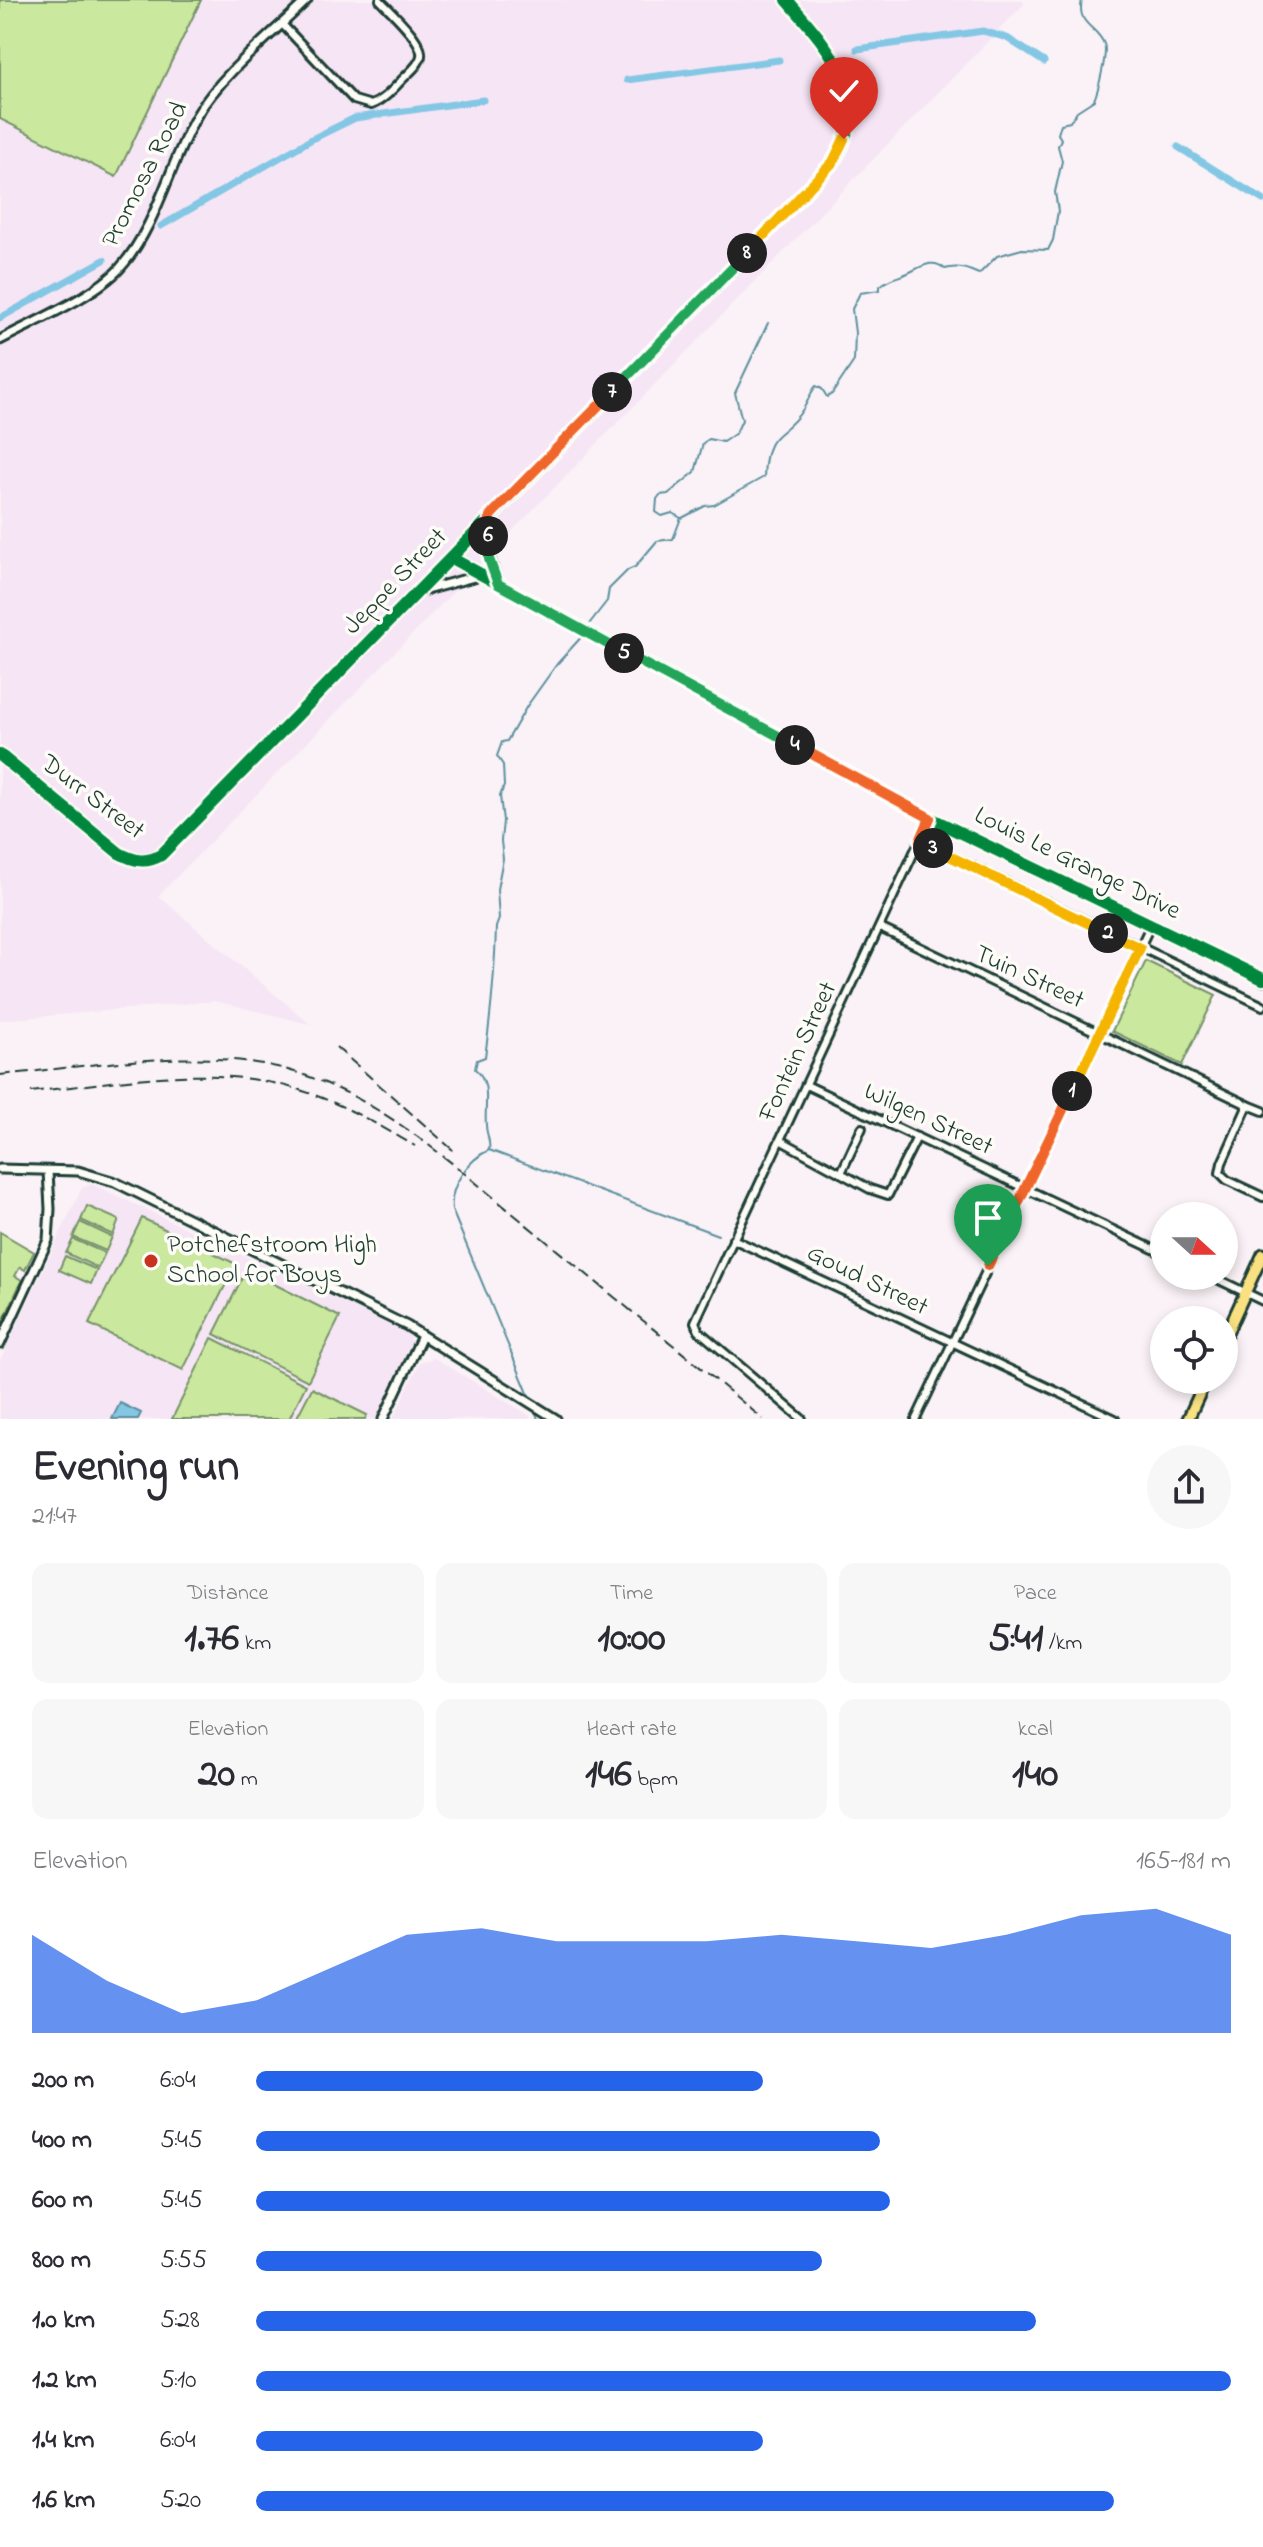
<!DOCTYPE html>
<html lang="en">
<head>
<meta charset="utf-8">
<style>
	:root { --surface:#fff; --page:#f7f7f7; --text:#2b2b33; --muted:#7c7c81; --accent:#2563eb }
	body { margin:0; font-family:"Indie Flower",sans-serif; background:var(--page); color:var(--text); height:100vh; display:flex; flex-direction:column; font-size:30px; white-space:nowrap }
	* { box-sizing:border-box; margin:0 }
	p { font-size:26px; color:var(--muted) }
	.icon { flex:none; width:44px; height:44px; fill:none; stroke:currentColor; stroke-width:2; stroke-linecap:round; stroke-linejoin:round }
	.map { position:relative; height:1419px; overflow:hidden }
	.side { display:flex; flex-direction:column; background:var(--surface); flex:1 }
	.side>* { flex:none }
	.needle { width:52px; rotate:111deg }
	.buttons { position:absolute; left:1150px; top:1202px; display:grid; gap:16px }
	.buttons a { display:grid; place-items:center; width:88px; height:88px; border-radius:50%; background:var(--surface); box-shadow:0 4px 12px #0003; font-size:40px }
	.pin { position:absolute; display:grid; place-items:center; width:68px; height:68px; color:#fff; margin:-82px -34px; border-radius:50% 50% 50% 0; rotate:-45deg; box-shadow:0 0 8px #0007 }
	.pin .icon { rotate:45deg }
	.km { position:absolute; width:40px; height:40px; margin:-20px; border-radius:50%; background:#222; color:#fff; font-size:22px; line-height:40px; text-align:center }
	.round { display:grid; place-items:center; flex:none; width:84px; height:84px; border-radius:42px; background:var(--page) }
	.overview { display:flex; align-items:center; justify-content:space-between; height:136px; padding:0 32px }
	h1 { font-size:44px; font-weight:700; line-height:60px }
	.metrics { display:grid; grid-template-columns:repeat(3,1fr); gap:12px; height:136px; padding:8px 32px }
	.metrics div { display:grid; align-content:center; border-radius:16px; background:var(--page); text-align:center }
	.metrics b { font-size:40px; font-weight:700 }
	.metrics small { font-size:22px; font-weight:400 }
	.metrics p { font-size:22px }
	.chart { height:224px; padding:16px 32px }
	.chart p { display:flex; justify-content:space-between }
	.chart svg { width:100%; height:144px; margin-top:8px; fill:var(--accent); opacity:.7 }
	ul { padding:0 32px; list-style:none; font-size:26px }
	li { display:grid; grid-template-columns:128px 96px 1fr; align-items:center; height:60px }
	li i { height:20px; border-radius:10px; background:var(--accent) }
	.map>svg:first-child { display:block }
	.built { fill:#f6e5f5 }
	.green { fill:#cbe89f; stroke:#75926a; stroke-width:2 }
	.water { fill:#83c7e4; stroke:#5b909e; stroke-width:2 }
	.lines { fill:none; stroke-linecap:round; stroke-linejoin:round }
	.stream { stroke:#5b909e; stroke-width:2 }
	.canal { stroke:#83c7e4; stroke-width:7 }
	.minor-casing { stroke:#1f3d34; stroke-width:12 }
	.tertiary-casing { stroke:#1f3d34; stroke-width:13 }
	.primary-casing { stroke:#1f3d34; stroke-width:15 }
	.minor { stroke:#fdfcf7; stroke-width:6 }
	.tertiary { stroke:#fdfcf7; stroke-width:7 }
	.primary { stroke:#f9e181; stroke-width:9 }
	.rail { stroke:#1f3d34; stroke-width:2; stroke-dasharray:12 6; stroke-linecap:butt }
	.cycleway-casing { stroke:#fdfcf7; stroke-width:17 }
	.cycleway { stroke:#00873e; stroke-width:12 }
	.split-1-casing { stroke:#fff; stroke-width:16 }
	.split-2-casing { stroke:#fff; stroke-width:16 }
	.split-3-casing { stroke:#fff; stroke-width:16 }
	.split-4-casing { stroke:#fff; stroke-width:16 }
	.split-5-casing { stroke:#fff; stroke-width:16 }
	.split-6-casing { stroke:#fff; stroke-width:16 }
	.split-7-casing { stroke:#fff; stroke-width:16 }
	.split-8-casing { stroke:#fff; stroke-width:16 }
	.split-9-casing { stroke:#fff; stroke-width:16 }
	.split-1 { stroke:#f0652b; stroke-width:10 }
	.split-2 { stroke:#f5b400; stroke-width:10 }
	.split-3 { stroke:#f5b400; stroke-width:10 }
	.split-4 { stroke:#f0652b; stroke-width:10 }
	.split-5 { stroke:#22a559; stroke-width:10 }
	.split-6 { stroke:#22a559; stroke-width:10 }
	.split-7 { stroke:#f0652b; stroke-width:10 }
	.split-8 { stroke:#22a559; stroke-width:10 }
	.split-9 { stroke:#f5b400; stroke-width:10 }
	.poi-dot { fill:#c8321e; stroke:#fdfcf7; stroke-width:3 }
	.labels { text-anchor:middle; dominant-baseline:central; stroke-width:7; stroke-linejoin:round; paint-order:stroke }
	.street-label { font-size:26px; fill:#1f3d34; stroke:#fdfcf7 }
	.poi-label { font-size:26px; fill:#1f3d34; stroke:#fdfcf7; text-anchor:start }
</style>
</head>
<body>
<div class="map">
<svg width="1263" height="1419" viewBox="0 0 1263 1419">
	<rect width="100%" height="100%" fill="#faf2f6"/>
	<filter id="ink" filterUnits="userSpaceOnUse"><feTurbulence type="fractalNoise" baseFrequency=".0125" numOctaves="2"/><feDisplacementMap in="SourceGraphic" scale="16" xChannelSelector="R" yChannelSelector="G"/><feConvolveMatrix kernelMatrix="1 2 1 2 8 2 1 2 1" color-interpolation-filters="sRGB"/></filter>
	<g filter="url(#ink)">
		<g class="built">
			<path d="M0,0H1022L1024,4L158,896L310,1024L215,1001L0,1020Z"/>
			<path d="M92,1184L409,1334L411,1343L375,1419H0V1361L82,1188Z"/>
			<path d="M434,1358L529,1415L530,1419H393L420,1362Z"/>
		</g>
		<g class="green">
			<path d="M0,0H201L116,177L0,119Z"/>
			<path d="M1146,961L1216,995L1182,1065L1112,1031Z"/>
			<path d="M87,1206L119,1220L113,1235L81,1220Z"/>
			<path d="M142,1218L236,1264L183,1370L89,1324Z"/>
			<path d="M80,1222L112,1237L106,1251L73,1237Z"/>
			<path d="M0,1232L34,1252L25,1270L20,1267L15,1276L22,1280L0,1328Z"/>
			<path d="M73,1239L105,1253L98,1268L66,1253Z"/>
			<path d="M65,1256L97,1270L91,1284L59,1270Z"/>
			<path d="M246,1270L340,1317L308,1381L214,1334Z"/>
			<path d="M212,1338L306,1385L289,1419H172Z"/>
			<path d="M312,1388L367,1415L365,1419H296Z"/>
		</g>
		<path class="water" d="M120,1403L141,1413L138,1419H112Z"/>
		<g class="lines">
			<g class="stream">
				<path d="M682,518L705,506L714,505L764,477C766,426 784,440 803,409C808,402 810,393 816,386L822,389L827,397L832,394L854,361L855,333L852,309L860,293L880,290V286C888,279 894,278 903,275C918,270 931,256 945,269C958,265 966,269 979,274L997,256L1022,249L1048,250L1053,240L1058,211L1055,192L1062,161L1058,146L1061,139L1058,134L1061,124L1070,122L1077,111L1094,100C1098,91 1108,52 1104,44C1097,25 1076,26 1082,0"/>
				<path d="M586,628L607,601L609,589L628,570L635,567L657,541L673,539L681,518L672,513L662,516L656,512L657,499L660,495L668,494L695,472L703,443L709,439L723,442L736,433L742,420L735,393L768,323"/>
				<path d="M489,1150C491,1140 486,1135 486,1125C484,1106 492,1082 475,1069L477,1060L485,1057C491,1014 495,971 496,927L499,919L497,889L503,859L501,841L503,821L500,796L504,786L503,765L497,756L502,742L507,741L527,706L557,664L584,634"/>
				<path d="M530,1398L452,1210C449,1186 468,1160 489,1150L718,1235"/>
				<path d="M534,1408L538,1419"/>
			</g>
			<g class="canal">
				<path d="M857,49L983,31L1007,38L1044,62"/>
				<path d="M627,80L779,60"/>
				<path d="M1178,147L1263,200"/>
				<path d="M161,226L312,139L355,118L483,100"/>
				<path d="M0,318L104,260"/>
			</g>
			<g class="minor-casing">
				<g id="minor">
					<path d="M282,24L354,100L371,105C383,101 392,90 401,81C407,74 419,66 421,56C424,41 390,11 380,0"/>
					<path d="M920,841L1263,1006"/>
					<path d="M880,928L1248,1105L1222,1163L1220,1173L1227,1180L1263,1197"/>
					<path d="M806,1085L1164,1254"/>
					<path d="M1248,1105L1263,1111"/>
					<path d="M780,1140L870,1189L888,1195L917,1137"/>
					<path d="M841,1173L862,1128"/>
					<path d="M733,1239L1115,1419"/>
					<path d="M1211,1276L1263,1301"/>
					<path d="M802,1419L699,1331L695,1322L930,818"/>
					<path d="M916,1419L1151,924"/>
				</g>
			</g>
			<g class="tertiary-casing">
				<g id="tertiary">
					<path d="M0,340C35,321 95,296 120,268C157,227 170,162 197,115C221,74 273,34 307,0"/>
					<path d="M490,516L488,552L498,584"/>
					<path d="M451,558L930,818L1255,975"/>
					<path d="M418,592L481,575"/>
					<path d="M0,755L119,853C134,861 146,864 161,855L713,289L833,162C875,97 829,48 787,0"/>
					<path d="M0,1169L78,1171L115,1182L407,1326L556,1419"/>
					<path d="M0,1344L48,1240L50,1209L48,1171"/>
					<path d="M383,1419L422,1336"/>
				</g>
			</g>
			<g class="primary-casing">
				<g id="primary">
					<path d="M1253,974L1263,980"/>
					<path d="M1224,1339L1263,1254"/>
					<path d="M1188,1419L1206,1380"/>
				</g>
			</g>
			<use href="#minor" class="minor"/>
			<use href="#tertiary" class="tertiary"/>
			<use href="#primary" class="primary"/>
			<g class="rail">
				<path d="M336,1047L453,1150"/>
				<path d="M0,1075C85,1067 193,1047 277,1067C379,1092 455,1167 534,1231C610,1294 687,1356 763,1419"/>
				<path d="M31,1092C118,1082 207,1063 293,1088C336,1100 377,1124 415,1146"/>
			</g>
			<g class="cycleway-casing">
				<g id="cycleway">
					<path d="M451,558L930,818L1263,979"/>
					<path d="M0,755L119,853C134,861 146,864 161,855L713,289L833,162C875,97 829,48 787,0"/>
				</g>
			</g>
			<use href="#cycleway" class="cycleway"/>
		</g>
	</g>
	<g class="lines" filter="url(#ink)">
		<g class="split-1-casing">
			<path id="split-1" d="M988,1266L1072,1091"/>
		</g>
		<g class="split-2-casing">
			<path id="split-2" d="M1072,1091L1140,948L1108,933"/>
		</g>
		<g class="split-3-casing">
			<path id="split-3" d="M933,848L1108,933"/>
		</g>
		<g class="split-4-casing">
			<path id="split-4" d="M795,745L930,818L920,841L933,848"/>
		</g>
		<g class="split-5-casing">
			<path id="split-5" d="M624,653L795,745"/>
		</g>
		<g class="split-6-casing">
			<path id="split-6" d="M488,536L489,559L498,584L624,653"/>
		</g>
		<g class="split-7-casing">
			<path id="split-7" d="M488,536L490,516L612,392"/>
		</g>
		<g class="split-8-casing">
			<path id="split-8" d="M612,392L747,253"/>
		</g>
		<g class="split-9-casing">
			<path id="split-9" d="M747,253L833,162L844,139"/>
		</g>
		<use href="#split-1" class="split-1"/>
		<use href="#split-2" class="split-2"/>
		<use href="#split-3" class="split-3"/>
		<use href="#split-4" class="split-4"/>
		<use href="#split-5" class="split-5"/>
		<use href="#split-6" class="split-6"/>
		<use href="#split-7" class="split-7"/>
		<use href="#split-8" class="split-8"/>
		<use href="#split-9" class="split-9"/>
	</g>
	<circle class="poi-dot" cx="151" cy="1261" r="8"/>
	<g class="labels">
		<g class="street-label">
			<text transform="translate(146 175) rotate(-63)">Promosa Road</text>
			<text transform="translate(396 582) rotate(-46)">Jeppe Street</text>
			<text transform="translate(92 798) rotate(37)">Durr Street</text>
			<text transform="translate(1077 864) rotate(26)">Louis Le Grange Drive</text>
			<text transform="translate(1029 978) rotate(25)">Tuin Street</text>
			<text transform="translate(799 1052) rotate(-65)">Fontein Street</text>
			<text transform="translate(928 1120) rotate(25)">Wilgen Street</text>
			<text transform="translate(867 1281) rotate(26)">Goud Street</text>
		</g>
		<g class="poi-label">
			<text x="167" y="1246">Potchefstroom High<tspan x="167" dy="30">School for Boys</tspan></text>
		</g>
	</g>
</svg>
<div class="buttons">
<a><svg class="needle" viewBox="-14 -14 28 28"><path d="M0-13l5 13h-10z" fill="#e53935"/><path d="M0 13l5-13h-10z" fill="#7c7c81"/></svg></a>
<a><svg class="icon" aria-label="locate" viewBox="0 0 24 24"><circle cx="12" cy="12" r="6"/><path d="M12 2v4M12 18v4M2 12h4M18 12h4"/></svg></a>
</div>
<div class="pin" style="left:988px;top:1266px;background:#1e9e55"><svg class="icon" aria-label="arrive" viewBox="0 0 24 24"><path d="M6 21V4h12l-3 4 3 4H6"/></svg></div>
<div class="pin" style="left:844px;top:139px;background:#d93025"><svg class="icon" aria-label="check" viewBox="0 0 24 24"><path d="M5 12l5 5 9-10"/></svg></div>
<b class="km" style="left:1072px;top:1091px">1</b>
<b class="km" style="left:1108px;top:933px">2</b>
<b class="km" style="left:933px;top:848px">3</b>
<b class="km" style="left:795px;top:745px">4</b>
<b class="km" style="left:624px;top:653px">5</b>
<b class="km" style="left:488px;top:536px">6</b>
<b class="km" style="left:612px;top:392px">7</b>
<b class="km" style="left:747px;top:253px">8</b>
</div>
<section class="side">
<div class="overview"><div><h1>Evening run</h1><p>21:47</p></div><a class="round"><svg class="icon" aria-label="share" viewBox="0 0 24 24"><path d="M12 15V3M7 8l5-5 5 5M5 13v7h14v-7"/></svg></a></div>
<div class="metrics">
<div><p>Distance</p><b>1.76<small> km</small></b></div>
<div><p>Time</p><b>10:00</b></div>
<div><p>Pace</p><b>5:41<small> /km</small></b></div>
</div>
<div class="metrics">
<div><p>Elevation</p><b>20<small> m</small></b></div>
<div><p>Heart rate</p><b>146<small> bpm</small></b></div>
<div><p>kcal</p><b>140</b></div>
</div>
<div class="chart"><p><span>Elevation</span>165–181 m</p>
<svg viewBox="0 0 160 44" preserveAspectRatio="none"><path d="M0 44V14L10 28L20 38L30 34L40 24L50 14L60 12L70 16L80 16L90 16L100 14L110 16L120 18L130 14L140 8L150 6L160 14V44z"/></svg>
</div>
<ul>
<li><b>200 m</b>6:04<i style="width:52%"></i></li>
<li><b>400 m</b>5:45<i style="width:64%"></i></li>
<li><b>600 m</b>5:45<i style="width:65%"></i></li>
<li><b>800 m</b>5:55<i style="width:58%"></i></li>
<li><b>1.0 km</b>5:28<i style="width:80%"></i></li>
<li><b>1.2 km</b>5:10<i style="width:100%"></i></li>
<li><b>1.4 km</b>6:04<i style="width:52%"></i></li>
<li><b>1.6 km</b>5:20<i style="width:88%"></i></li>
</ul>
</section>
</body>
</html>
